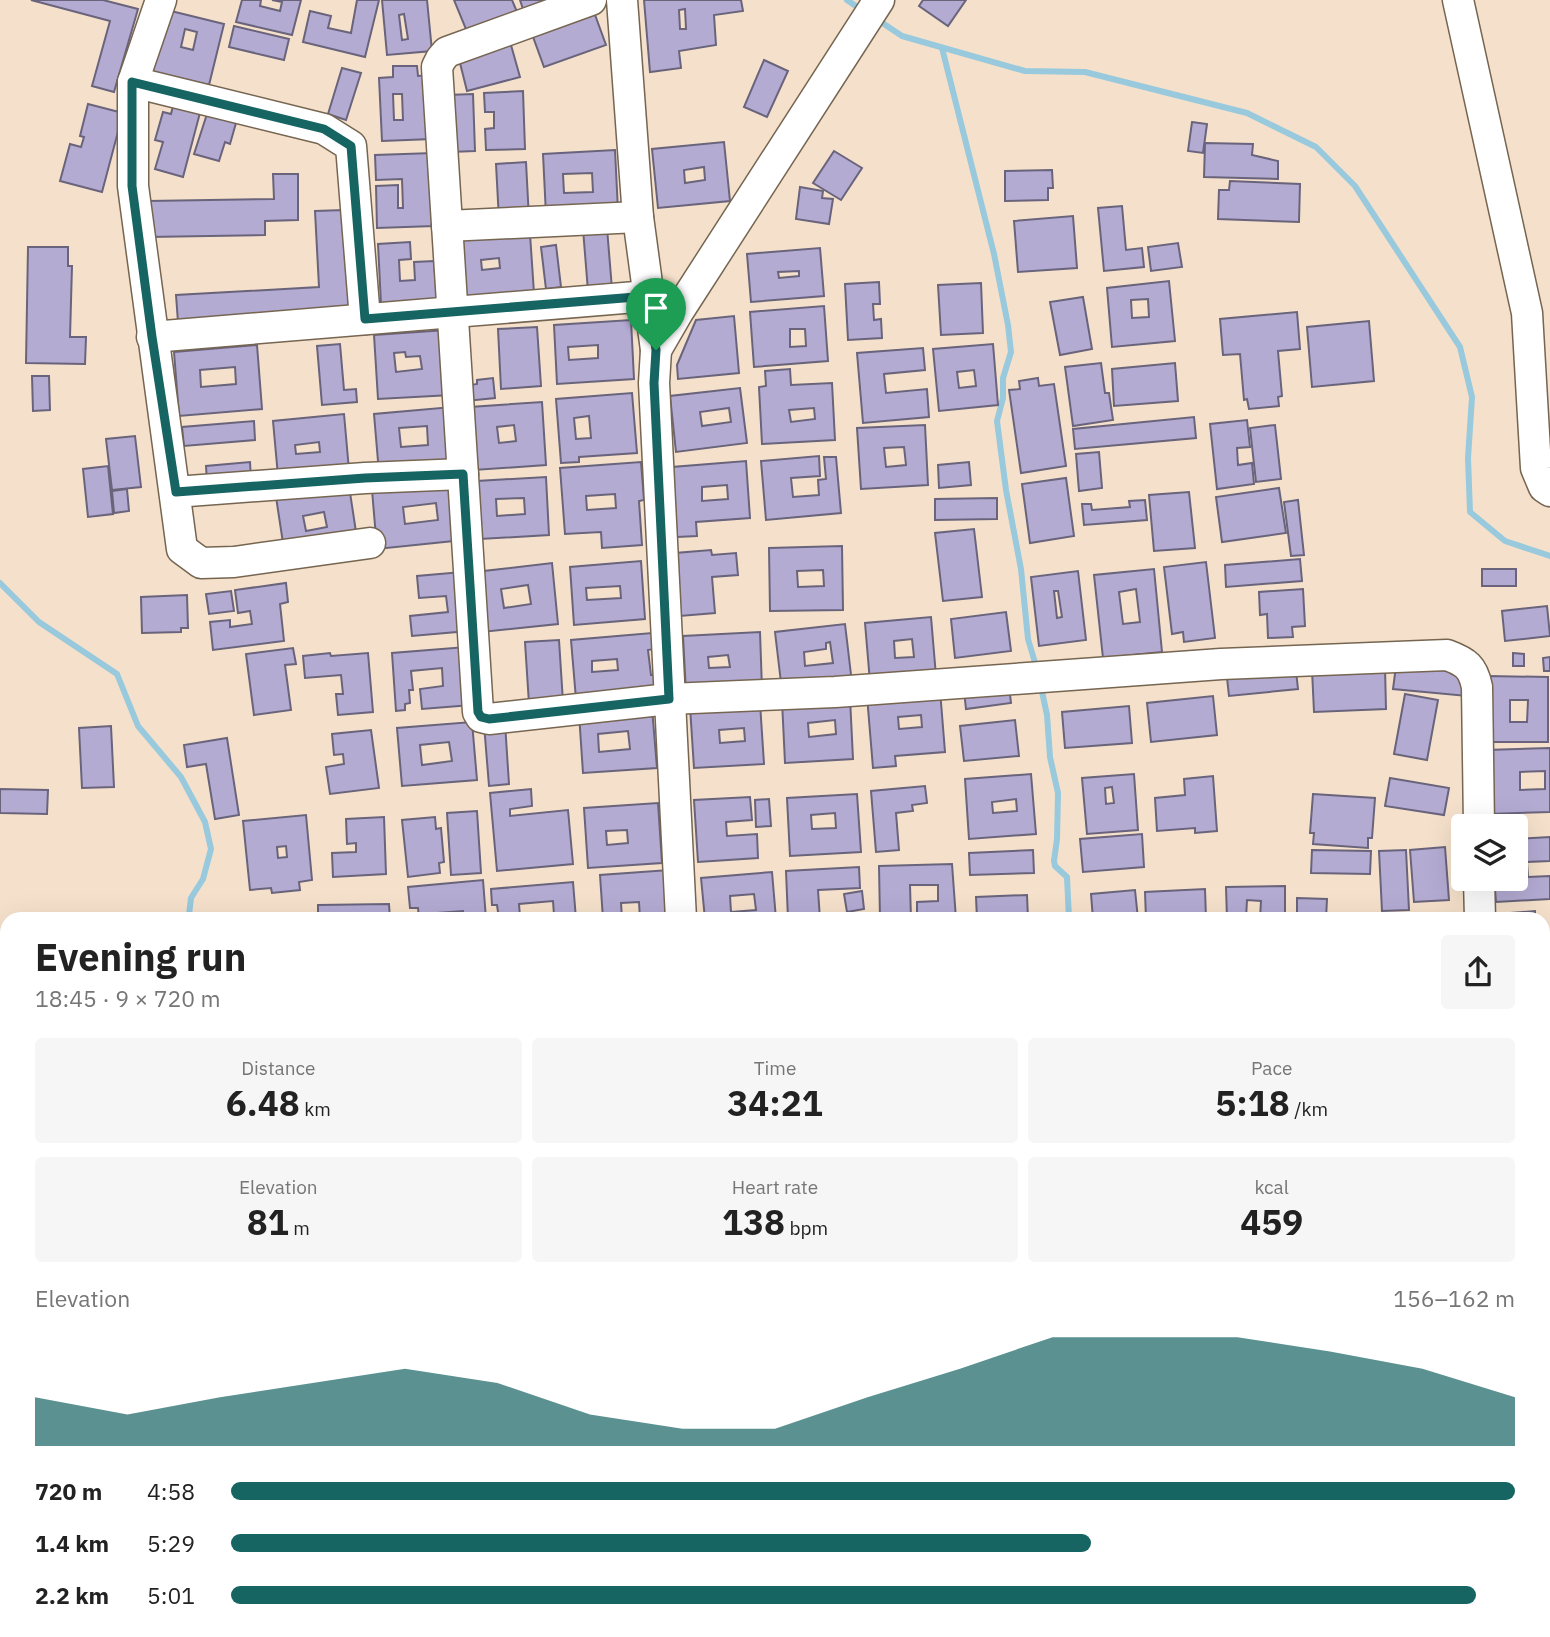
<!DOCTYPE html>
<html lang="en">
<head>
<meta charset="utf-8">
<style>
	:root { --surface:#fff; --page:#f6f6f6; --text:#222; --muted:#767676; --accent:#166563 }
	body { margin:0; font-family:"IBM Plex Sans",sans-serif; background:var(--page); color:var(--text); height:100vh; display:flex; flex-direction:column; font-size:26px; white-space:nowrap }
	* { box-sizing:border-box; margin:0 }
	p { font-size:23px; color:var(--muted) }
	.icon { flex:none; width:38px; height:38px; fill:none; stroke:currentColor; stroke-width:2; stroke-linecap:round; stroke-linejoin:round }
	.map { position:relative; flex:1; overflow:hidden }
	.panel { position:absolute; left:0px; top:912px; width:1550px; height:726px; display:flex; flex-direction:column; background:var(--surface); border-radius:21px 21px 0 0; box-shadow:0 7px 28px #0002 }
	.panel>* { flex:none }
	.fabs { position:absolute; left:1451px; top:814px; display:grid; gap:14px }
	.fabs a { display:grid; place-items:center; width:77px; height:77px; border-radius:7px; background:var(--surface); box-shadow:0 7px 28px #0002; font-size:35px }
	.pin { position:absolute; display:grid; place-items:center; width:60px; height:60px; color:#fff; margin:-72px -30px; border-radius:50% 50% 50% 0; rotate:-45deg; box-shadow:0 0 7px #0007 }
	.pin .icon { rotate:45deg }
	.round { display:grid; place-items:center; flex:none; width:74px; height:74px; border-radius:7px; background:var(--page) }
	.overview { display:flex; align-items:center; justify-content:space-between; height:119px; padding:0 35px }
	h1 { font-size:38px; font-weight:700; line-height:52px }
	.figures { display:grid; grid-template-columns:repeat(3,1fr); gap:10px; height:119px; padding:7px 35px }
	.figures div { display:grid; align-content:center; border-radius:7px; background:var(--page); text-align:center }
	.figures b { font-size:35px; font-weight:700 }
	.figures small { font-size:19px; font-weight:400 }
	.figures p { font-size:19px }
	.chart { height:196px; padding:14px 35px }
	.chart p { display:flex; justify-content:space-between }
	.chart svg { width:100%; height:126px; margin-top:7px; fill:var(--accent); opacity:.7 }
	ul { padding:0 35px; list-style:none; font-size:23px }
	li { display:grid; grid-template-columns:112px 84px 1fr; align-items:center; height:52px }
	li i { height:18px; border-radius:9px; background:var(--accent) }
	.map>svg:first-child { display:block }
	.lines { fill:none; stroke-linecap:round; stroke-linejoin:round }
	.stream { stroke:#98c9dd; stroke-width:6 }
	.building { fill:#b4abd3; stroke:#69647b; stroke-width:2; fill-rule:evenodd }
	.minor-casing { stroke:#756551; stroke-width:33 }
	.minor { stroke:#fff; stroke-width:30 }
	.route-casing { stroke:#fff; stroke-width:14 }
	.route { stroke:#166563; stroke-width:9 }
</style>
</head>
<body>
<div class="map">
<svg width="1550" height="1637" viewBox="0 0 1550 1637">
	<rect width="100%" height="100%" fill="#f5e1cb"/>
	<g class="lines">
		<g class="stream">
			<path d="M847,0L863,11"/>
			<path d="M875,18L902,36L1025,71L1085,72L1247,113L1316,147L1355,186L1460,347L1472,397L1468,458L1470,512L1505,541L1550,556"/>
			<path d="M942,48L994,254L1008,325L1011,352L1003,378V398L997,421L1006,490L1021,569L1028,639L1036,666"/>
			<path d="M0,583L39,622L117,674L138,726L181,777L205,822L211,849L203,879L191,898L189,915L196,919"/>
			<path d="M1041,687L1047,715L1050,757L1058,793L1057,839L1054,861L1055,866L1067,877L1069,919"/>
			<path d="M25,1631L30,1637"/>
		</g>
	</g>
	<g class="building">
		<path d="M31,0H103L138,9L114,92L92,86L110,21Z"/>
		<path d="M242,0H261L260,6L280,11L282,2L272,0H301L292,35L236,22Z"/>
		<path d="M357,0H379L365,57L303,42L310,11L331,16L328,28L351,33Z"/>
		<path d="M382,0H427L432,51L387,55ZM404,14L408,39L402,40L399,15Z"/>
		<path d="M454,0H512L520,19L470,39Z"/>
		<path d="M520,0H574L526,18Z"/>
		<path d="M644,0H741L743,11L714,15L716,45L679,51L681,68L650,72ZM685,9L686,29H680L679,10Z"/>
		<path d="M923,0H966L948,26L919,6Z"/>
		<path d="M167,10L224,24L209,85L145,70ZM185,29L197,32L193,50L181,47Z"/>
		<path d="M594,12L606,45L544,67L532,34Z"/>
		<path d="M234,26L289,39L284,60L229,47Z"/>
		<path d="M511,45L520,77L467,91L459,59Z"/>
		<path d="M764,60L788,71L767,117L744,107Z"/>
		<path d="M393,66H417L418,76L430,75L432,139L382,141L379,78L393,77ZM393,94H402L403,120H394Z"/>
		<path d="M342,68L361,73L346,120L328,114Z"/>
		<path d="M523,91L525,149L486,150L485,129L494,128V112H485L484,93Z"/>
		<path d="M473,94L475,151L450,152L447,95Z"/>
		<path d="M174,102L201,109L183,177L155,169L163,142L155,140L163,112L171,114Z"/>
		<path d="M88,104L123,113L102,192L60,181L70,144L81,147L84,137L80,136Z"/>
		<path d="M207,114L236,123L230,144L225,142L219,161L194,154Z"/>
		<path d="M1192,122L1207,124L1203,153L1188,151Z"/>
		<path d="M724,142L730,201L658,208L652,149ZM704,167L705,180L685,183L684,170Z"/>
		<path d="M1205,143L1253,144L1252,155L1278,161V179L1204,177Z"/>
		<path d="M615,150L618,211L546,215L543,154ZM592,173L593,192L564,193L563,174Z"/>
		<path d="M834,151L862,168L841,200L813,183Z"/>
		<path d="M433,153L434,226L377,228L376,186L398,185V208H403L402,179L376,180L375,155Z"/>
		<path d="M526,162L529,219L499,220L496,164Z"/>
		<path d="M1052,170L1053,188H1048V200L1005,201V171Z"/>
		<path d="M273,174H298V220L265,221V235L148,237V201L274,199Z"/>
		<path d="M1230,181L1300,184L1299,222L1218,219L1219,190H1229Z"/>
		<path d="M800,187L823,191L822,198L833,199L829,224L796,219Z"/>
		<path d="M1122,206L1126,250L1142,248L1144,267L1104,271L1098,208Z"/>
		<path d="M344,210L350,312L178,322L176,295L319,287L315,211Z"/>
		<path d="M1073,216L1077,268L1018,272L1014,221Z"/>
		<path d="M607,228L612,289L588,291L583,229Z"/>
		<path d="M530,234L534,293L463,299L458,240ZM499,258L500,268L482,270L481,260Z"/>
		<path d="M410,242L411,259L399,260L400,281L415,280L414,262L434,261L437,300L381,304L378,244Z"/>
		<path d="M1178,243L1182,267L1151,271L1148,247Z"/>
		<path d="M556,245L561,287L546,289L541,247Z"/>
		<path d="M28,247H68V266H72L70,337H86L85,364L26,363Z"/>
		<path d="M820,248L824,296L751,302L747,254ZM799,271V276L779,278L778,272Z"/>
		<path d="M1169,281L1175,341L1112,347L1107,288ZM1148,299L1149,317L1132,318L1131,300Z"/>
		<path d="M879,282L880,304H873L874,320L881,319L882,338L848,340L845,284Z"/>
		<path d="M981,283L983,333L941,335L938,285Z"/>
		<path d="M1083,297L1092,349L1060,355L1050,302Z"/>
		<path d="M824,306L828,361L754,367L750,312ZM790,329H805L806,346L790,347Z"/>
		<path d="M1297,312L1300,349L1278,351L1282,396L1278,397L1279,406L1249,409L1247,399L1244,400L1240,354L1223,355L1220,319Z"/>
		<path d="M734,316L739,373L678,379L677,365L696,320Z"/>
		<path d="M631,320L634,379L557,384L554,325ZM598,345V358L569,360L568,347Z"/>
		<path d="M1369,321L1374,381L1312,387L1307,327Z"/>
		<path d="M537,327L541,386L501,389L498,329Z"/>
		<path d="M447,330L451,395L378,399L374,335ZM405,352L406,357L420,356L422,369L396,372L394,353Z"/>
		<path d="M340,344L344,390L356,389L357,402L322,405L317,346Z"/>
		<path d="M993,344L998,405L939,411L933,349ZM974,370L976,386L959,388L957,372Z"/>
		<path d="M257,345L262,409L179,416L174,352ZM235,367L236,384L201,387L200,370Z"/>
		<path d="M923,348L925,370L884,374L886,393L927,389L929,417L863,423L857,353Z"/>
		<path d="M1101,363L1105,393H1109L1113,420L1073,426L1065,367Z"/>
		<path d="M1175,363L1178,401L1114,406L1112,369Z"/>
		<path d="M790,369L791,385L832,383L835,440L762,444L759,387L766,386L765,371ZM814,408L815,419L791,422L789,410Z"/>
		<path d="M32,376H49L50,410L33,411Z"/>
		<path d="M493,378L495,398L466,401L464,386L477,384V380Z"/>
		<path d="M1038,378L1039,386L1054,384L1066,466L1021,473L1009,390L1020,389L1019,381Z"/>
		<path d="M740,388L747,443L676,452L670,396ZM729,408L731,422L702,426L700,412Z"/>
		<path d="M632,393L637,453L579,457V462L561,463L556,399ZM589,416L591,438L576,439L574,418Z"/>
		<path d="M542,402L546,465L474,470L470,407ZM514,425L516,441L499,443L497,427Z"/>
		<path d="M452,407L457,466L379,473L374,414ZM427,426L428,445L401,447L399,428Z"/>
		<path d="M344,414L349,470L278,476L273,421ZM319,442L320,452L296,454L295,445Z"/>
		<path d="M1194,417L1196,438L1075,449L1073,429Z"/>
		<path d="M1247,420L1250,447L1237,448L1238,465L1252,463L1254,484L1217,489L1210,424Z"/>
		<path d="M254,421L255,440L184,446L182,427Z"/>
		<path d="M925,425L928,485L861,489L857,428ZM904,447L906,465L886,467L884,448Z"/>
		<path d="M1275,425L1281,479L1256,482L1250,428Z"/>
		<path d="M135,436L141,487L112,490L106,439Z"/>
		<path d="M1099,452L1102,488L1079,491L1076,454Z"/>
		<path d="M819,456L820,476L791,478L793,497L819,495L818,480L826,479L824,457H836L841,513L766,520L761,461Z"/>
		<path d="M746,461L750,518L696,522L697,536L677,537L672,467ZM727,485L728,499L702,501V487Z"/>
		<path d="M250,462L251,479L207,482L206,466Z"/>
		<path d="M641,462L644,500L639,501L642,545L602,548L601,532L565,534L560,468ZM615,494L616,508L587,510L586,496Z"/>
		<path d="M969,462L971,485L939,488L938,465Z"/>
		<path d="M108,466L113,514L88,517L83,469Z"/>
		<path d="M546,477L549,535L480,539L477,481ZM524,498L525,514L497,516L496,499Z"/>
		<path d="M1066,478L1074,536L1030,543L1022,484Z"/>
		<path d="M457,481L463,540L377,549L372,490ZM436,503L438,520L405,524L403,507Z"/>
		<path d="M349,486L358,545L285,556L276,497ZM324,512L327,527L306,531L303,516Z"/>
		<path d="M1279,488L1286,533L1222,542L1216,497Z"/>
		<path d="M127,489L129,511L114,513L112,491Z"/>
		<path d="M1189,492L1195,548L1154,551L1149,495Z"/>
		<path d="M997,498V519L935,520V499Z"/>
		<path d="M1145,500L1147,520L1084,525L1082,504H1091L1092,510L1130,507L1129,501Z"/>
		<path d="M1298,500L1304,555L1291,556L1284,502Z"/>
		<path d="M974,529L982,597L943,601L935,533Z"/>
		<path d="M842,546L843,610L770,611L769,548ZM823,570L824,586L798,587L797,571Z"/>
		<path d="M711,550L712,555L736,553L738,575L712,577L715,613L680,616L675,553Z"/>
		<path d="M1300,559L1302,581L1226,587L1225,565Z"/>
		<path d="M641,561L645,619L574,625L570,567ZM620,586L621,598L587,600L586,588Z"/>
		<path d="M1206,562L1215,638L1184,642L1183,632L1172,634L1164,567Z"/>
		<path d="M552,563L558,624L482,632L475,572ZM528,585L531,604L504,608L501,589Z"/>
		<path d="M1154,569L1162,652L1103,658L1094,575ZM1136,589L1140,622L1123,624L1119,592Z"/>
		<rect x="1482" y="569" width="34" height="17"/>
		<path d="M1078,571L1086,640L1039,646L1031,577ZM1054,591H1058L1062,617L1057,618Z"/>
		<path d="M462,572L468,631L412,636L410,616L448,612L446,596L419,598L417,576Z"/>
		<path d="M286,583L288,602L280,604L284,641L213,650L210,622L230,620V627L252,624L250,611L238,613L235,590Z"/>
		<path d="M1303,589L1305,626L1292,627L1293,637L1268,638L1267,614L1260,615L1259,592Z"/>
		<path d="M231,591L234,611L209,614L206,594Z"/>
		<path d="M187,595L188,628H181V632L142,633L141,597Z"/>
		<path d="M1547,606L1550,636L1505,641L1502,611Z"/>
		<path d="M1006,612L1011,651L955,658L951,619Z"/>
		<path d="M931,617L936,676L870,682L865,623ZM912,639L914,657L895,658L894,641Z"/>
		<path d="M845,624L852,683L782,691L775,632ZM830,642L833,663L805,666L804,652L826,649V643Z"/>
		<path d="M760,632L762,689L686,693L683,636ZM728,655L730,667L709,668L708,657Z"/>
		<path d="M652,633L654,649L648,650L651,675H656L657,692L576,699L571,640ZM617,659L618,670L592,672V661Z"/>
		<path d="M559,640L563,702L529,704L525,642Z"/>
		<path d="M466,647L471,705L422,709L420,689L443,686L442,668L411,671L413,690H409L410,703L405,704V710L396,711L392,653Z"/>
		<path d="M293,648L296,664L285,665L291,710L254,715L246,654Z"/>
		<path d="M330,653L331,656L368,653L373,712L338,715L336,694H343L341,675L305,678L303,656Z"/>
		<path d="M1513,653L1524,654V666H1513Z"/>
		<path d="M1550,657V671H1544L1543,658Z"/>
		<path d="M1396,666L1470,673L1467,696L1393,689Z"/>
		<path d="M1385,667L1386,709L1314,712L1312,670Z"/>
		<path d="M1296,671L1298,689L1229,696L1227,678Z"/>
		<path d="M1488,676L1548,677V742H1488ZM1510,700H1528L1527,722H1510Z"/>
		<path d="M1009,686L1011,703L966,709L964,691Z"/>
		<path d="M940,690L945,752L895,756L896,766L873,768L867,696ZM921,715L922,727L899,729L898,717Z"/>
		<path d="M1405,694L1438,700L1427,760L1394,754Z"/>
		<path d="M1213,696L1217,735L1151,742L1147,703Z"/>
		<path d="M850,698L853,759L785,763L782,701ZM835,720L836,734L809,737L808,723Z"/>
		<path d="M760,703L764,764L694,768L690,707ZM744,728L745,741L720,743L719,730Z"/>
		<path d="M1129,706L1132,743L1065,748L1062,712Z"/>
		<path d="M652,708L657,768L583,773L579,714ZM628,731L630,749L599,752L598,734Z"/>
		<path d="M1015,720L1019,756L964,761L960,726Z"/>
		<path d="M472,722L477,780L402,786L397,728ZM449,742L452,761L422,765L420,745Z"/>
		<path d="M505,723L509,784L489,786L484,724Z"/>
		<path d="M111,726L114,787L82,788L79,728Z"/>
		<path d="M371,730L379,788L330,794L326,767L344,764L343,754L334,755L332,734Z"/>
		<path d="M227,738L239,815L215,819L206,764L187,767L184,745Z"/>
		<path d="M1550,748V812L1488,814L1486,750ZM1545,771V789L1520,790V772Z"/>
		<path d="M1031,774L1036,834L969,839L965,779ZM1016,799L1017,811L993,813L992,802Z"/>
		<path d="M1134,774L1138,830L1087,834L1082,778ZM1112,787L1114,803L1106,804L1105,788Z"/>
		<path d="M1213,776L1217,831L1195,833V828L1157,831L1155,798L1185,795L1184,779Z"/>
		<path d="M1390,778L1449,788L1444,815L1385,806Z"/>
		<path d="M925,786L927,803L912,805L913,811L896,813L899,850L876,852L871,791Z"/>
		<path d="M0,789L48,790L47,814L0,813Z"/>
		<path d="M531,789L532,806L510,809V816L568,810L573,864L497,871L490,793Z"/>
		<path d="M857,794L861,852L790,856L787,798ZM835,813L836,828L812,829L811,815Z"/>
		<path d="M1313,794L1375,798L1372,838H1368V848L1313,844L1314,833H1310Z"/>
		<path d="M750,797L752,820L726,822L727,836L757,834L758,858L698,862L694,800Z"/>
		<path d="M769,799L771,826L756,827L755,800Z"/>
		<path d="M658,803L662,863L588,868L584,808ZM627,830L628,843L607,845L606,831Z"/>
		<path d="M477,811L481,873L451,875L447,813Z"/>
		<path d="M306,815L312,880L299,882L300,890L272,893L271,888L250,890L243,821ZM286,846L287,857L278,858L277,847Z"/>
		<path d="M384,817L386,874L333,877L332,853L356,852V843L347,844L346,819Z"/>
		<path d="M435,817L436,829L441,828L444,862L439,863L440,873L408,877L402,820Z"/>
		<path d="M1142,834L1144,867L1083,872L1080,839Z"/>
		<path d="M1550,837V861L1527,862L1528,877L1550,876V899L1496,902L1494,878H1516V839Z"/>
		<path d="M1445,847L1449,900L1414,902L1410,850Z"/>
		<path d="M1033,850L1034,873L970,875L969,853Z"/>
		<path d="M1312,850L1371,851L1370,874L1311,873Z"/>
		<path d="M1406,850L1409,910L1382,911L1379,851Z"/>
		<path d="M952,864L956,919H917V902L938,901V885H910L911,919H880L879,866Z"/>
		<path d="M859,867L860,888L818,890L820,919H788L786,871Z"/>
		<path d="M669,870L671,906L665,907L666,919H640L639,902L621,903L622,919H603L600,875Z"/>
		<path d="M772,872L776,919H705L701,878ZM754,894L756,910L731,912L730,896Z"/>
		<path d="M483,880L486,919H464L463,911L438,913L439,919H419L418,908H410L408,887Z"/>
		<path d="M573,882L576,919H499L497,905H492L491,889ZM553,901L554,915L520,917L519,904Z"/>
		<path d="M1285,886V919H1260L1261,901L1247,900L1246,919H1227L1226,887Z"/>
		<path d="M1205,889L1206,919H1185V917L1146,919L1145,892Z"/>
		<path d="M1135,890L1138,919H1093L1091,894Z"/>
		<path d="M862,891L864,909L847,912L844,894Z"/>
		<path d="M1027,895L1028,919H977L976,897Z"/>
		<path d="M1297,898L1327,899L1326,919H1297Z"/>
		<path d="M389,904L390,919H318V905Z"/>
		<path d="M1535,911V919H1499L1498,914Z"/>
		<path d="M0,943L7,944V986L0,985Z"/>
		<path d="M1544,1009H1550V1049H1548L1547,1042H1544Z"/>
		<rect x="0" y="1037" width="7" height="30"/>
		<path d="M1550,1065V1086H1544V1066Z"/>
		<path d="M0,1078H7V1141L0,1142Z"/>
		<path d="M1550,1102V1122H1544V1103Z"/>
		<path d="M1544,1166H1550V1193L1544,1194Z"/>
		<path d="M1550,1202V1258L1544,1259V1203Z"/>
		<path d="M1550,1263V1315H1544V1264Z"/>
		<rect x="1544" y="1328" width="6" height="58"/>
		<rect x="1544" y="1392" width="6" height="62"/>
		<path d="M35,1631H56L57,1633L36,1636Z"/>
		<path d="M171,1631H239L240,1633L171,1637Z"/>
		<path d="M545,1631H589L590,1637H545Z"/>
		<rect x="595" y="1631" width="20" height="6"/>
		<path d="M632,1631H676H672L673,1635L654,1637H632Z"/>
		<rect x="683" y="1631" width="23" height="6"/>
		<path d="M742,1631H792L775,1632V1637H742Z"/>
		<rect x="800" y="1631" width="18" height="6"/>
		<rect x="828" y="1631" width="13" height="6"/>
		<path d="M847,1631H865L864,1637H846Z"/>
		<path d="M877,1631H913L914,1637H877Z"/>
		<rect x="923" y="1631" width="22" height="6"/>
		<path d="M979,1631H999L1000,1637H979Z"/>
		<path d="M1034,1631H1059V1634L1108,1631L1109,1637H1034Z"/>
		<path d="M1126,1631H1178L1179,1637H1126Z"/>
		<path d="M1215,1631H1286L1287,1637H1216Z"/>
		<path d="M1324,1631H1379V1635L1325,1637Z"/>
		<path d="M1383,1631H1399V1635L1384,1636Z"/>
		<path d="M525,1632L526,1637H454Z"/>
	</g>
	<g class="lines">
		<g class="minor-casing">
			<g id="minor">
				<path d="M161,0L133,82V186L182,549L201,563L234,562L370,543"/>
				<path d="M591,0L447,52L441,59L437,67L478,712L481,717L489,719L669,699L835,692L1221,664L1447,655C1466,662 1473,667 1477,687L1479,826"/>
				<path d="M622,0L638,217L656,350L654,383L681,919"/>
				<path d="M1458,0L1527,313L1536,468L1544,487L1550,491"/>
				<path d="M133,82L324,129L351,146L365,319"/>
				<path d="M447,226L638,217"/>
				<path d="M152,337L648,296"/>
				<path d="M656,350L678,312L879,0"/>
				<path d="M175,492L365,478L463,474"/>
				<path d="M1479,878L1480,919"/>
				<path d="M0,1325H7"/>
				<path d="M1544,1470L1550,1469"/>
				<path d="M434,1631V1637"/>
				<path d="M728,1631V1637"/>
				<path d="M1201,1631V1637"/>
				<path d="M1311,1631V1637"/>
				<path d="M1510,1631L1511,1637"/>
			</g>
		</g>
		<use href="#minor" class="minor"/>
	</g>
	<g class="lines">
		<g class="route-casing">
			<path id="route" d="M132,82L324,129L351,146L365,319L648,296L656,350L654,383L669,699L489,719L481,717L478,712L463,474L365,478L176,492L152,337L132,186Z"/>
		</g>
		<use href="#route" class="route"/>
	</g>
</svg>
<div class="fabs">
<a><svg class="icon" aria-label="layers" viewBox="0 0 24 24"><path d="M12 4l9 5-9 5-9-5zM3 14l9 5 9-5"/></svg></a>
</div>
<div class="pin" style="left:656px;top:350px;background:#1e9e55"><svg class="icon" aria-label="arrive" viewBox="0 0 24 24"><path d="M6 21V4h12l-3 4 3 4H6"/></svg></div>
<section class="panel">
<div class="overview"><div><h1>Evening run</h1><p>18:45 · 9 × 720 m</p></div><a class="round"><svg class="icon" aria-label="share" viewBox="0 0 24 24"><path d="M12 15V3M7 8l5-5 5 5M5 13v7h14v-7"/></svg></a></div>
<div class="figures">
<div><p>Distance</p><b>6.48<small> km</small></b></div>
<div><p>Time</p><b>34:21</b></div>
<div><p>Pace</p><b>5:18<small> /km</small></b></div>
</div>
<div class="figures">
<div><p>Elevation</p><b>81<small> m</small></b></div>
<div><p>Heart rate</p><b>138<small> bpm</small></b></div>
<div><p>kcal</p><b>459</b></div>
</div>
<div class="chart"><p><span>Elevation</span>156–162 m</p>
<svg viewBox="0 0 160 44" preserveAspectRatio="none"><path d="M0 44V27L10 33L20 27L30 22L40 17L50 22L60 33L70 38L80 38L90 27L100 17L110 6L120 6L130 6L140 11L150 17L160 27V44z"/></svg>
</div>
<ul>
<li><b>720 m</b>4:58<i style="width:100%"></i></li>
<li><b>1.4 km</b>5:29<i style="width:67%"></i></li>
<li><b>2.2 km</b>5:01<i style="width:97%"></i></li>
</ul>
</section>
</div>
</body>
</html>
